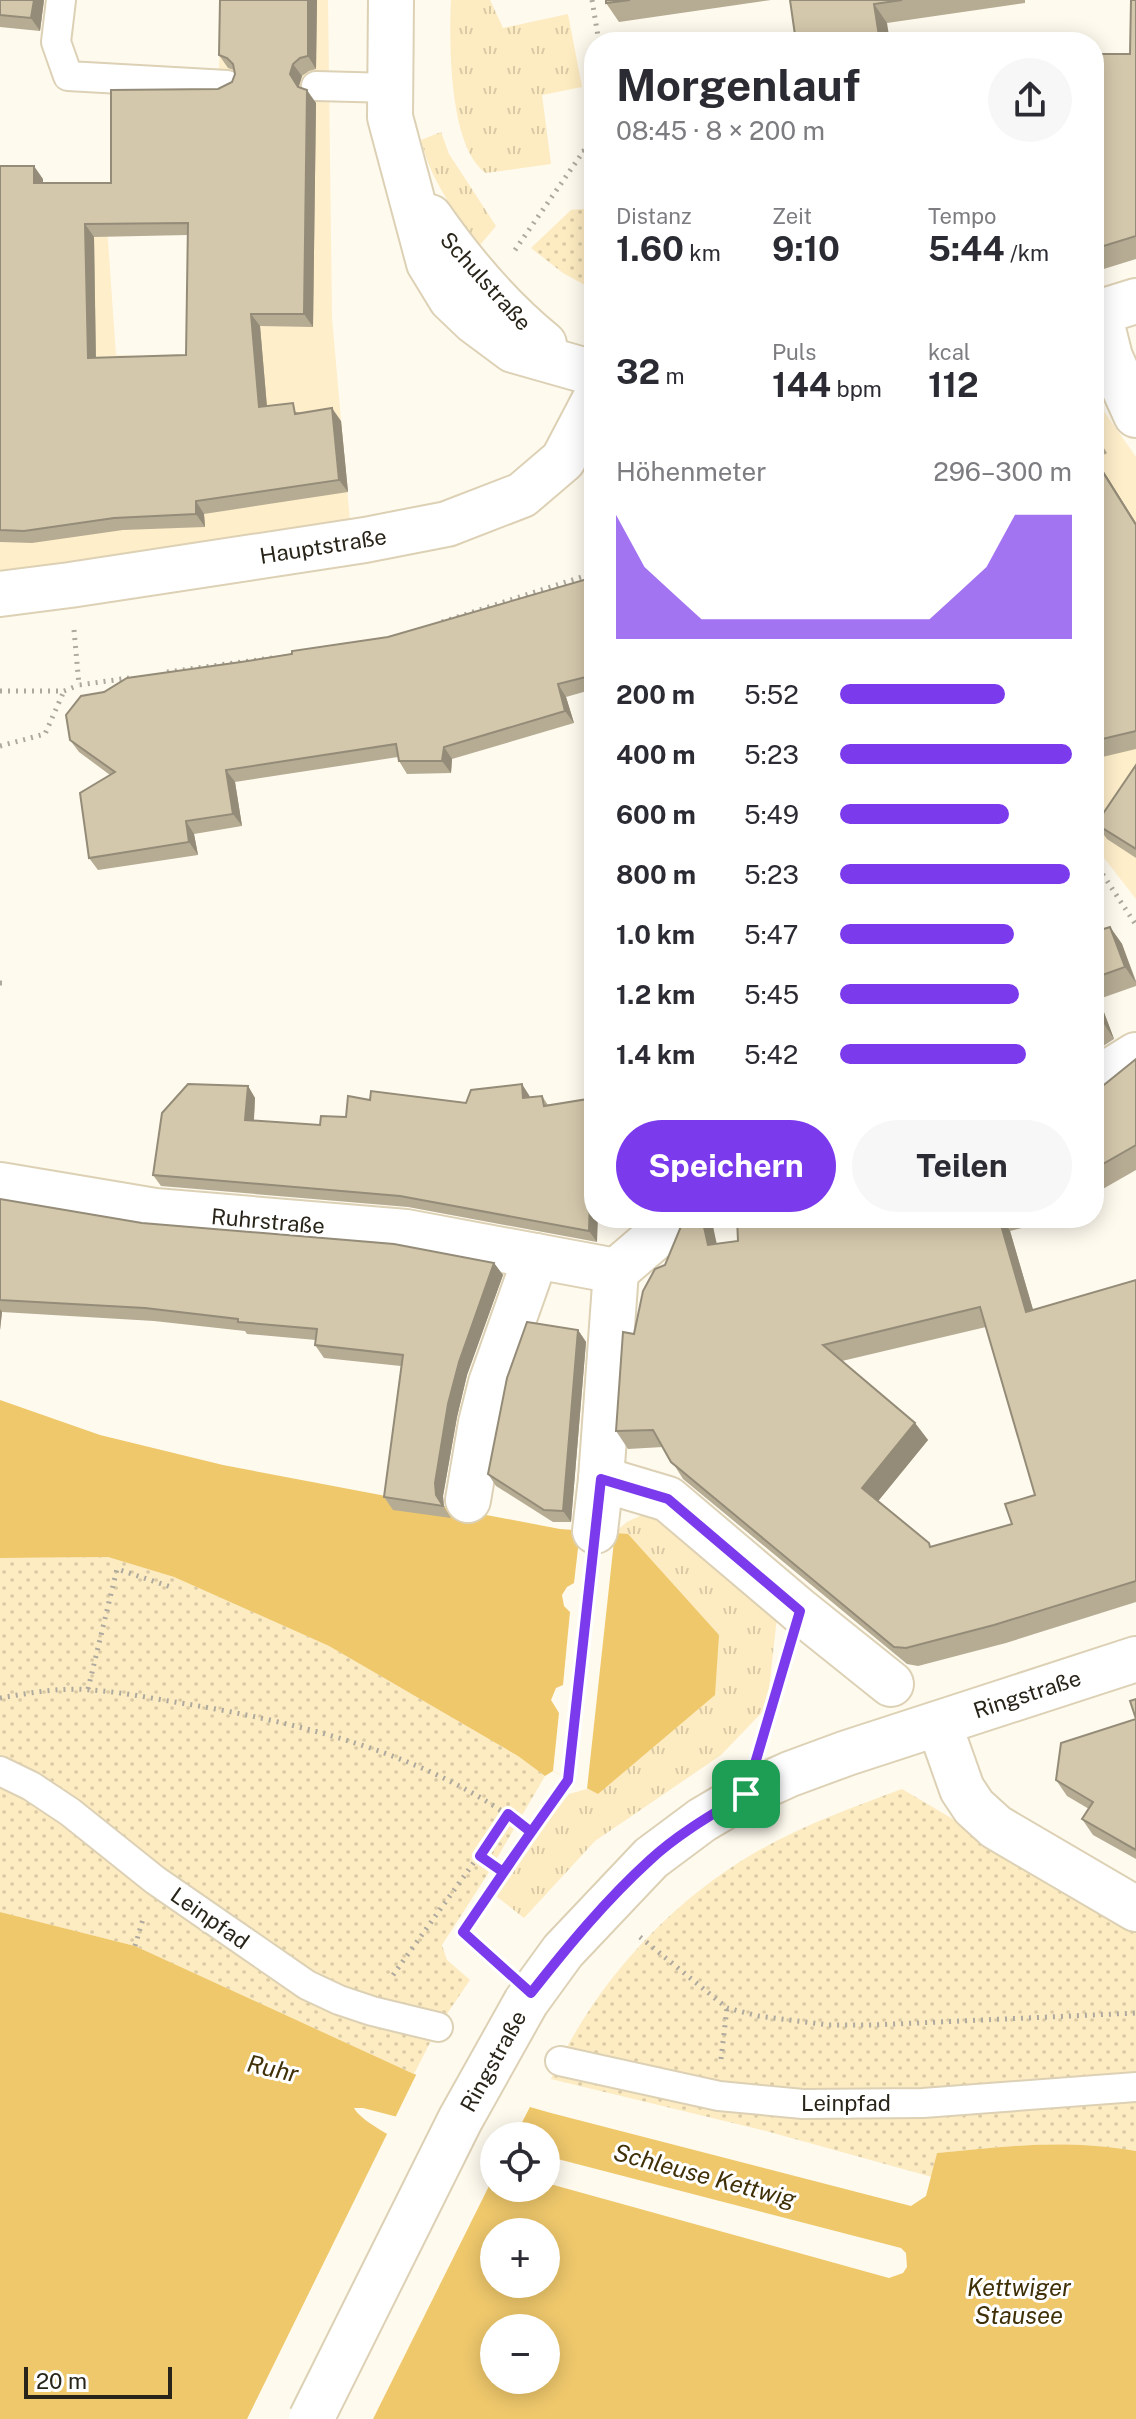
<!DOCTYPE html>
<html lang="de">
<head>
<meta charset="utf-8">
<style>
	:root { --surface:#fff; --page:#f7f7f7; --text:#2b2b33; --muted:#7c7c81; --accent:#7c3aed }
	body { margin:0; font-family:"Public Sans",sans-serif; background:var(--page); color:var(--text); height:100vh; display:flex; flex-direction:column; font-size:30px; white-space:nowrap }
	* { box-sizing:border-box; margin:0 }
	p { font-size:26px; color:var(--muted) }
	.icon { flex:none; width:44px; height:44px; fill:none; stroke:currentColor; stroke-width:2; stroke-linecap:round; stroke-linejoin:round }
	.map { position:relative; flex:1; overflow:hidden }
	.drawer { position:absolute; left:584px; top:32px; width:520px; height:1196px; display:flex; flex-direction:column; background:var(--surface); border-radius:32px; box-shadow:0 4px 20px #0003 }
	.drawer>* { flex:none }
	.tools { position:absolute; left:480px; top:2122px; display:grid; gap:16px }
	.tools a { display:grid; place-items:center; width:80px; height:80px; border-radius:50%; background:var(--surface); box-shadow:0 4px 20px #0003; font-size:40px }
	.scale { position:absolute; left:24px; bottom:20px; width:148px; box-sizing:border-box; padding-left:8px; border:4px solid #282419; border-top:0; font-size:22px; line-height:28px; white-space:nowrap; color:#282419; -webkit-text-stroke:6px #fff; paint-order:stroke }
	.pin { position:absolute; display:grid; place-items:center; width:68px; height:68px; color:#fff; margin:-34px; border-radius:16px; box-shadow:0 4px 12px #0006 }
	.round { display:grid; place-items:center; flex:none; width:84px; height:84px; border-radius:42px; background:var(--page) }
	.summary { display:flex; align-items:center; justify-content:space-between; height:136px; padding:0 32px }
	h1 { font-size:44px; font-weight:700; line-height:60px }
	.stats { display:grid; grid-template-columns:repeat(3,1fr); gap:12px; height:136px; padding:8px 32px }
	.stats div { display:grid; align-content:center }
	.stats b { font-size:34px; font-weight:700 }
	.stats small { font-size:22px; font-weight:400 }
	.stats p { font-size:22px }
	.chart { height:224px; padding:16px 32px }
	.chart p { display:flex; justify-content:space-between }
	.chart svg { width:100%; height:144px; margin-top:8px; fill:var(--accent); opacity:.7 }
	.primary-button { display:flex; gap:16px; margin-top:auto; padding:16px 32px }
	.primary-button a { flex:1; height:92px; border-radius:48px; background:var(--accent); color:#fff; font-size:32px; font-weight:700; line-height:92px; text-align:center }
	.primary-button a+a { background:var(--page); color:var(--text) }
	ul { padding:0 32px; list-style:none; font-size:26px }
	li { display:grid; grid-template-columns:128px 96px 1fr; align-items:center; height:60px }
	li i { height:20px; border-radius:10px; background:var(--accent) }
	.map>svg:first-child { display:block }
	.built { fill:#feeeca }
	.grass { fill:url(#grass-tufts) }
	.park { fill:url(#park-dots) }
	.water { fill:#efc86c; fill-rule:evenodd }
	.pier { fill:#fffaee }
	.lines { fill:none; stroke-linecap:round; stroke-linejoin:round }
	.lane-casing { stroke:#ddd1b5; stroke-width:32 }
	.street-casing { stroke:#ddd1b5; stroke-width:48 }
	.secondary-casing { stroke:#ddd1b5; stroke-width:48 }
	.path { stroke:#aea99e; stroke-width:5; stroke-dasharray:2 6; stroke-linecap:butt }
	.lane { stroke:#fff; stroke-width:28 }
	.street { stroke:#fff; stroke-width:44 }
	.secondary { stroke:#fff; stroke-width:44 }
	.secondary-bridge-casing { stroke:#ddd1b5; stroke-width:48; stroke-linecap:butt }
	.secondary-bridge { stroke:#fff; stroke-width:44 }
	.wall { fill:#b6ac94; fill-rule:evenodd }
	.shaded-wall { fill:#948c78 }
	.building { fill:#d4c8ac; stroke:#948c78; stroke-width:2; fill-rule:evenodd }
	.route-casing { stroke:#fff; stroke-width:16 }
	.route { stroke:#7c3aed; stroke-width:10 }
	.labels { text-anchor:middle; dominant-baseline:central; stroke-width:6; stroke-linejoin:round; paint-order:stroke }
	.street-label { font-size:22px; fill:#282419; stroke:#fff }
	.water-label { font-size:24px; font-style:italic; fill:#403007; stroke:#fff }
</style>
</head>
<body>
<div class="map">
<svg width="1136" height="2419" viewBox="0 0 1136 2419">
	<defs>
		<pattern id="grass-tufts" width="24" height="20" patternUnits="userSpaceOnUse" patternTransform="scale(2)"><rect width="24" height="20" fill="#fdebc1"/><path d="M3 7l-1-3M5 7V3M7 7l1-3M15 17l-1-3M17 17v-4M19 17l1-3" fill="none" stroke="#d9c9a5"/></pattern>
		<pattern id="park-dots" width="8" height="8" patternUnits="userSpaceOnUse" patternTransform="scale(2)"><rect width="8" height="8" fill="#fdebc1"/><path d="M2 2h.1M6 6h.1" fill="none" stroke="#d9c9a5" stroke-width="1.8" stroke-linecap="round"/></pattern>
	</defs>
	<rect width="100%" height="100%" fill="#fffaee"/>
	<g class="built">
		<path d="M221,0H328L332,318L350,521L0,576V183L104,184L116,355L214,359V246Z"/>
		<path d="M1094,397L1136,457V899L1094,845Z"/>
	</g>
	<g class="grass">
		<path d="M451,0H490L503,28L568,14L582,87L542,95L551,164L486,173C449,147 449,43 451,0Z"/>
		<path d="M441,132L449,154L496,226L480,245C454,211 431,181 421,140Z"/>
		<path d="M655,1509L778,1608L767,1707L721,1755L595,1841L524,1918L492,1893L569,1794L587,1789L599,1794L615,1532L627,1522Z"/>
	</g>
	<g class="park">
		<path d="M594,208V290L563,273L531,248L571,210Z"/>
		<path d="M108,1557L174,1577L329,1646L518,1756L545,1776L487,1875L442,1945L447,1960L470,1980L438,2027L414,2074L135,1946L0,1912V1558Z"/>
		<path d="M902,1789L1136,1927V2151C1066,2139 1007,2146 937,2153L932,2177L766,2131L551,2079C593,1987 664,1907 751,1855C798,1827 851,1808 902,1789Z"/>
	</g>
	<g class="water">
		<path d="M0,1400L100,1435L223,1465L560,1529L628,1534L719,1635L715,1695L598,1794L553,1771L545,1776L518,1756L329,1646L174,1577L108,1557L0,1558Z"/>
		<path d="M0,1912L135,1946L414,2074L551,2113L911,2206L926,2196L937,2153C1007,2146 1066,2139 1136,2151V2419H0ZM354,2108H363L494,2142V2136H546V2156L901,2248L906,2253L907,2267L903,2273L889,2278L550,2184L546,2185V2188H494V2183C465,2170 367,2132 354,2108ZM494,2232H546V2284H494ZM494,2328H546V2380H494Z"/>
	</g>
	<g class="pier">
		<path d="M580,1531L615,1532L587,1789L553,1771L559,1713L551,1700L556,1688L563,1685L570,1612L564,1606L562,1595L567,1587L574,1583Z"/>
		<path d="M418,2071L532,2103L515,2136H494V2146L394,2120Z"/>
		<path d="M389,2130L493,2178L373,2419H247Z"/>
	</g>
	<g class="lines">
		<g class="lane-casing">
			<g id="lane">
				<path d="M61,0L56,42L68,76L227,85"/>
				<path d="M316,86L391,88"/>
				<path d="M0,1771L31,1786L70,1812L155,1880L307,1985L339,2000L372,2011L438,2027"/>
				<path d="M560,2061L719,2096L803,2104L923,2103L1136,2087"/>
			</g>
		</g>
		<g class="street-casing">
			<g id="street">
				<path d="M391,0L390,117L429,263L451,299L474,321L513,350L594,373"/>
				<path d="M430,217C462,263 500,308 544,344"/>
				<path d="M1099,313L1110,357L1136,415"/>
				<path d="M1094,314L1136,301"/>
				<path d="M0,594L70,585L365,540L447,524L522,495L563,460L594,401"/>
				<path d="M1094,1081L1136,1055"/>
				<path d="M0,1185L155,1211L406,1232L616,1271"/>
				<path d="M616,1271L672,1223L687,1218"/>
				<path d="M601,1479L668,1499L800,1611L891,1684"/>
				<path d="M468,1500L481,1423L491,1383L536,1256"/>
				<path d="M595,1531L601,1479L616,1271"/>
				<path d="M939,1724L962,1789L974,1807L996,1827L1136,1909"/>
			</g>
		</g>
		<g class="secondary-casing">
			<path id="secondary" d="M526,2002L563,1951L651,1858L702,1820L746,1794L790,1774L847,1753L1136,1659"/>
		</g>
		<g class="path">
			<path d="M592,0L599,42"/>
			<path d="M584,150L594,166"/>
			<path d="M515,250L594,136"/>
			<path d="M442,622L594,573"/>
			<path d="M74,630L79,685L129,678"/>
			<path d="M167,672L272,658"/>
			<path d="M0,691H64L79,685"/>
			<path d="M0,746L45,734L64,691"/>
			<path d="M1094,861L1136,925"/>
			<path d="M0,983H3"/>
			<path d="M88,1689L117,1569L171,1587"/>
			<path d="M0,1698C29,1693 62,1687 91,1690C123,1692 155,1699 187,1704C306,1724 434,1756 531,1832"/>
			<path d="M763,1735L785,1661"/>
			<path d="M480,1856L503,1872"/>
			<path d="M640,1937L727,2008L758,2016L829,2025H873L1136,2013"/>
			<path d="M135,1946L143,1919"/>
			<path d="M498,1963L463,1932L568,1780L590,1578"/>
			<path d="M393,1975L508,1815"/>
			<path d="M721,2059L727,2008"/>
		</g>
		<use href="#lane" class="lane"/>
		<use href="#street" class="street"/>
		<use href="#secondary" class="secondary"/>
		<g class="secondary-bridge-casing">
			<path id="secondary-bridge" d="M311,2419L460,2120L526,2002"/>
		</g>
		<use href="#secondary-bridge" class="secondary-bridge"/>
	</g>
	<g class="wall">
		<path d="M0,0H44L40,31L0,27Z"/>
		<path d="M220,0H317L316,69L309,71L302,76L299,86L316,103L313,327L260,326L267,406L341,421L348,492L204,514L205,527L123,530L32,543L0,542V166L43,179V183H111L218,89L232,82L235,74L234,70L228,68L219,55ZM188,235L186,355L96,358L94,237Z"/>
		<path d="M606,0H771L619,22L606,3Z"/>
		<path d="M790,0H1025V3L887,23Z"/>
		<path d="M1136,0V259L1094,272V140L1101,138L1130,54Z"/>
		<path d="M1094,432L1107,453L1096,459L1136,523V749L1094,759Z"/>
		<path d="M594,577V689L566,697L574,723L452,759L451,773L407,774L399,761L398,757L235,782L242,826L194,834L198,855L98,870L89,858L110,775L79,752L70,740L241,662L388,637Z"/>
		<path d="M1136,765V858L1107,839L1096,824Z"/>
		<path d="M1110,927L1122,944L1136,981V986L1099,999L1114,1039L1094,1052V932Z"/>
		<path d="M1136,1059V1170L1094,1194V1093Z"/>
		<path d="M248,1086L255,1098L254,1121L320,1125L346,1117L370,1100L466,1103L529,1095L530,1097L542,1096L548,1105L594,1098V1218L597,1242L408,1207L161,1186L153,1175Z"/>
		<path d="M0,1199L142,1223L494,1263L503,1275L467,1375L457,1417L443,1496L444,1508L451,1518L393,1510L384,1497L401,1366L324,1358L315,1345L316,1340L247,1334L245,1331L154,1321L2,1312L0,1330Z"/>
		<path d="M737,1218H1052L1045,1222L1010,1231L1033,1310L1136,1280V1602L1006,1643L918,1666L907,1664L683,1479L663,1447L628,1449L616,1431L634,1334L665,1265L712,1222L716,1244L738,1241ZM986,1327L1035,1495L1012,1524L932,1547L878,1501L928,1440L915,1423L842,1361Z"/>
		<path d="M578,1330L586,1342L571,1522H553L496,1486L488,1474Z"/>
		<path d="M1136,1699V1859L1093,1835L1082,1819L1089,1809L1067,1796L1056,1780L1136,1719Z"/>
	</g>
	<g class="shaded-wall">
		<path d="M34,0H44L40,31L31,18Z"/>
		<path d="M308,0H317L316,69L308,56Z"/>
		<path d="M874,4L887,23L890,42H880Z"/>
		<path d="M293,64L302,76L299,86L306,100L290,74Z"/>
		<path d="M307,90L316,103L313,327L304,314Z"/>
		<path d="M34,166L43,179V195L34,183Z"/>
		<path d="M85,224L94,237L96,371L88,358Z"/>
		<path d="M251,314L260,326L268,420L259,407Z"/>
		<path d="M332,408L341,421L348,492L339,480Z"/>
		<path d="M1094,456L1136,523V525L1094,458Z"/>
		<path d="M196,501L204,514L205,527L196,514Z"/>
		<path d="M558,684L566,697L574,723L565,711Z"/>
		<path d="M444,747L452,759L451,773L442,761Z"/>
		<path d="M226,770L235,782L242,826L233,814Z"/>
		<path d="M186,821L194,834L198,855L189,842Z"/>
		<path d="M1110,927L1122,944L1136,983L1125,967Z"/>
		<path d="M1094,992L1099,999L1114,1039L1102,1021L1094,1001Z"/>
		<path d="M522,1084L529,1095L531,1109L523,1098Z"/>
		<path d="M248,1086L255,1098L253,1132L245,1120Z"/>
		<path d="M590,1199L594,1205V1218H598L597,1242L589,1231Z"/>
		<path d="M702,1218H709L712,1222L721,1263L708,1245Z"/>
		<path d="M999,1218H1001L1010,1231L1039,1330L1026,1312Z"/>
		<path d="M494,1263L503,1275L467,1375L457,1417L443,1496L444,1508L451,1518L436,1495L435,1483L448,1404L459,1362Z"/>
		<path d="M0,1309L2,1312L0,1330Z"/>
		<path d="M578,1330L586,1342L571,1522L563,1511Z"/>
		<path d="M915,1423L928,1440L875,1505L862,1488Z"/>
	</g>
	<g class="building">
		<path d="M0,0H34L31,18L0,15Z"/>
		<path d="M220,0H308V56L300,58L293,64L290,74L298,87L307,90L304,314H251L259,407L293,403L295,414L332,408L339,480L196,501V514L114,518L24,531L0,530V166H34V183H111V90L218,89L232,82L235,74L233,64L227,58L219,55ZM188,223L186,355L88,358L85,224Z"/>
		<path d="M606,0H630L606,3Z"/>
		<path d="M790,0H902L874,4L880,42H796Z"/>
		<path d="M1131,0H1136V236L1094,249V140L1101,138L1098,54H1130Z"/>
		<path d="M1094,458L1136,525V731L1094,741Z"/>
		<path d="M594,577V675L558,684L565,711L444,747L442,761H399L396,744L226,770L233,814L186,821L189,842L89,858L80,793L115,772L70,740L66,715L81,696L104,692L127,678L241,662L292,654V651L388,637Z"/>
		<path d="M1136,765V849L1096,824Z"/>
		<path d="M1110,927L1125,967L1094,978V932Z"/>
		<path d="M1094,1001L1102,1021L1094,1026Z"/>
		<path d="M1136,1059V1145L1094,1169V1093Z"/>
		<path d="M188,1084L248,1086L245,1120L320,1125L321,1116L346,1117L348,1096L370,1100L371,1091L466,1103L471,1090L522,1084L523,1098L542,1096L544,1106L594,1098V1198L590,1199L589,1231L400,1196L153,1175L162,1113Z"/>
		<path d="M0,1199L142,1223L394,1244L494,1263L459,1362L448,1404L435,1483L436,1495L443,1506L384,1497L403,1355L315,1345L317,1329L238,1322V1319L145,1308L0,1300Z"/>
		<path d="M691,1218H702L708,1245L738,1241L737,1218H999L1026,1312L1136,1280V1581L994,1625L906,1648L894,1647L671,1462L653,1430L616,1431L623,1332L634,1334L643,1291L655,1269L665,1265L682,1224ZM980,1307L1035,1495L1005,1504L1012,1524L930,1547L929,1543L862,1488L915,1423L823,1345Z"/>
		<path d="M527,1322L578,1330L563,1511L544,1510L488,1474L507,1378Z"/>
		<path d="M1136,1699V1850L1082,1819L1093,1802L1056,1780L1061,1743L1136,1719L1130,1701Z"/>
	</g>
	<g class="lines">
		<g class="route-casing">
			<path id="route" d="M746,1794C713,1814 678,1834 650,1860C606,1900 568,1946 531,1993L463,1932L531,1832L508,1814L480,1856L503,1872L568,1780L601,1479L668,1499L800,1611L746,1794"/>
		</g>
		<use href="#route" class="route"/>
	</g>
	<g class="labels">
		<g class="street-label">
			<text transform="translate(486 281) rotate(48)">Schulstraße</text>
			<text transform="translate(323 546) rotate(-9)">Hauptstraße</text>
			<text transform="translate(268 1221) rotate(5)">Ruhrstraße</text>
			<text transform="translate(1027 1694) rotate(-18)">Ringstraße</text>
			<text transform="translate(210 1918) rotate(35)">Leinpfad</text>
			<text transform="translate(493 2061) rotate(-61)">Ringstraße</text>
			<text x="846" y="2103">Leinpfad</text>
		</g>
		<g class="water-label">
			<text transform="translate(273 2068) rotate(13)">Ruhr</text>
			<text transform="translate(705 2175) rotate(15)">Schleuse Kettwig</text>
			<text x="1019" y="2287">Kettwiger<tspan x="1019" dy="28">Stausee</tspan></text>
		</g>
	</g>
</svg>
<div class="tools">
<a><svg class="icon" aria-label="locate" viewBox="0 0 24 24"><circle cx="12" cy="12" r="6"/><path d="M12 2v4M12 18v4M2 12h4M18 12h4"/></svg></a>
<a>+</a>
<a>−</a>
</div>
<div class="scale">20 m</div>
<div class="pin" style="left:746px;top:1794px;background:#1e9e55"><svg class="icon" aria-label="arrive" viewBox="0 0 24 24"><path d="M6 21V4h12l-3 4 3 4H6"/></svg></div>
<section class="drawer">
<div class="summary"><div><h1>Morgenlauf</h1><p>08:45 · 8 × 200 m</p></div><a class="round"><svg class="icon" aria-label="share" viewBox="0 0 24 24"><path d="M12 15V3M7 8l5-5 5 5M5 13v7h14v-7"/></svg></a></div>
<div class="stats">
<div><p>Distanz</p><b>1.60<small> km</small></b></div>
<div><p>Zeit</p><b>9:10</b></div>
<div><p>Tempo</p><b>5:44<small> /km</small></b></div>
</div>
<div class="stats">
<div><b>32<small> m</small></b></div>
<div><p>Puls</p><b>144<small> bpm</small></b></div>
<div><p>kcal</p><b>112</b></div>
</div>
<div class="chart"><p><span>Höhenmeter</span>296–300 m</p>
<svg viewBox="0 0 160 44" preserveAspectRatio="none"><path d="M0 44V6L10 22L20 30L30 38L40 38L50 38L60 38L70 38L80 38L90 38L100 38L110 38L120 30L130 22L140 6L150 6L160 6V44z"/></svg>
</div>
<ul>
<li><b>200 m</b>5:52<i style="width:71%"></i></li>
<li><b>400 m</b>5:23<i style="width:100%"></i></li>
<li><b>600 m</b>5:49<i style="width:73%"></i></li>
<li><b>800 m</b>5:23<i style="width:99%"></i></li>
<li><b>1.0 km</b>5:47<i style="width:75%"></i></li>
<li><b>1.2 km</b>5:45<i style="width:77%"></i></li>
<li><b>1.4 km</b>5:42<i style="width:80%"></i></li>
</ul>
<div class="primary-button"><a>Speichern</a><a>Teilen</a></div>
</section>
</div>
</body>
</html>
